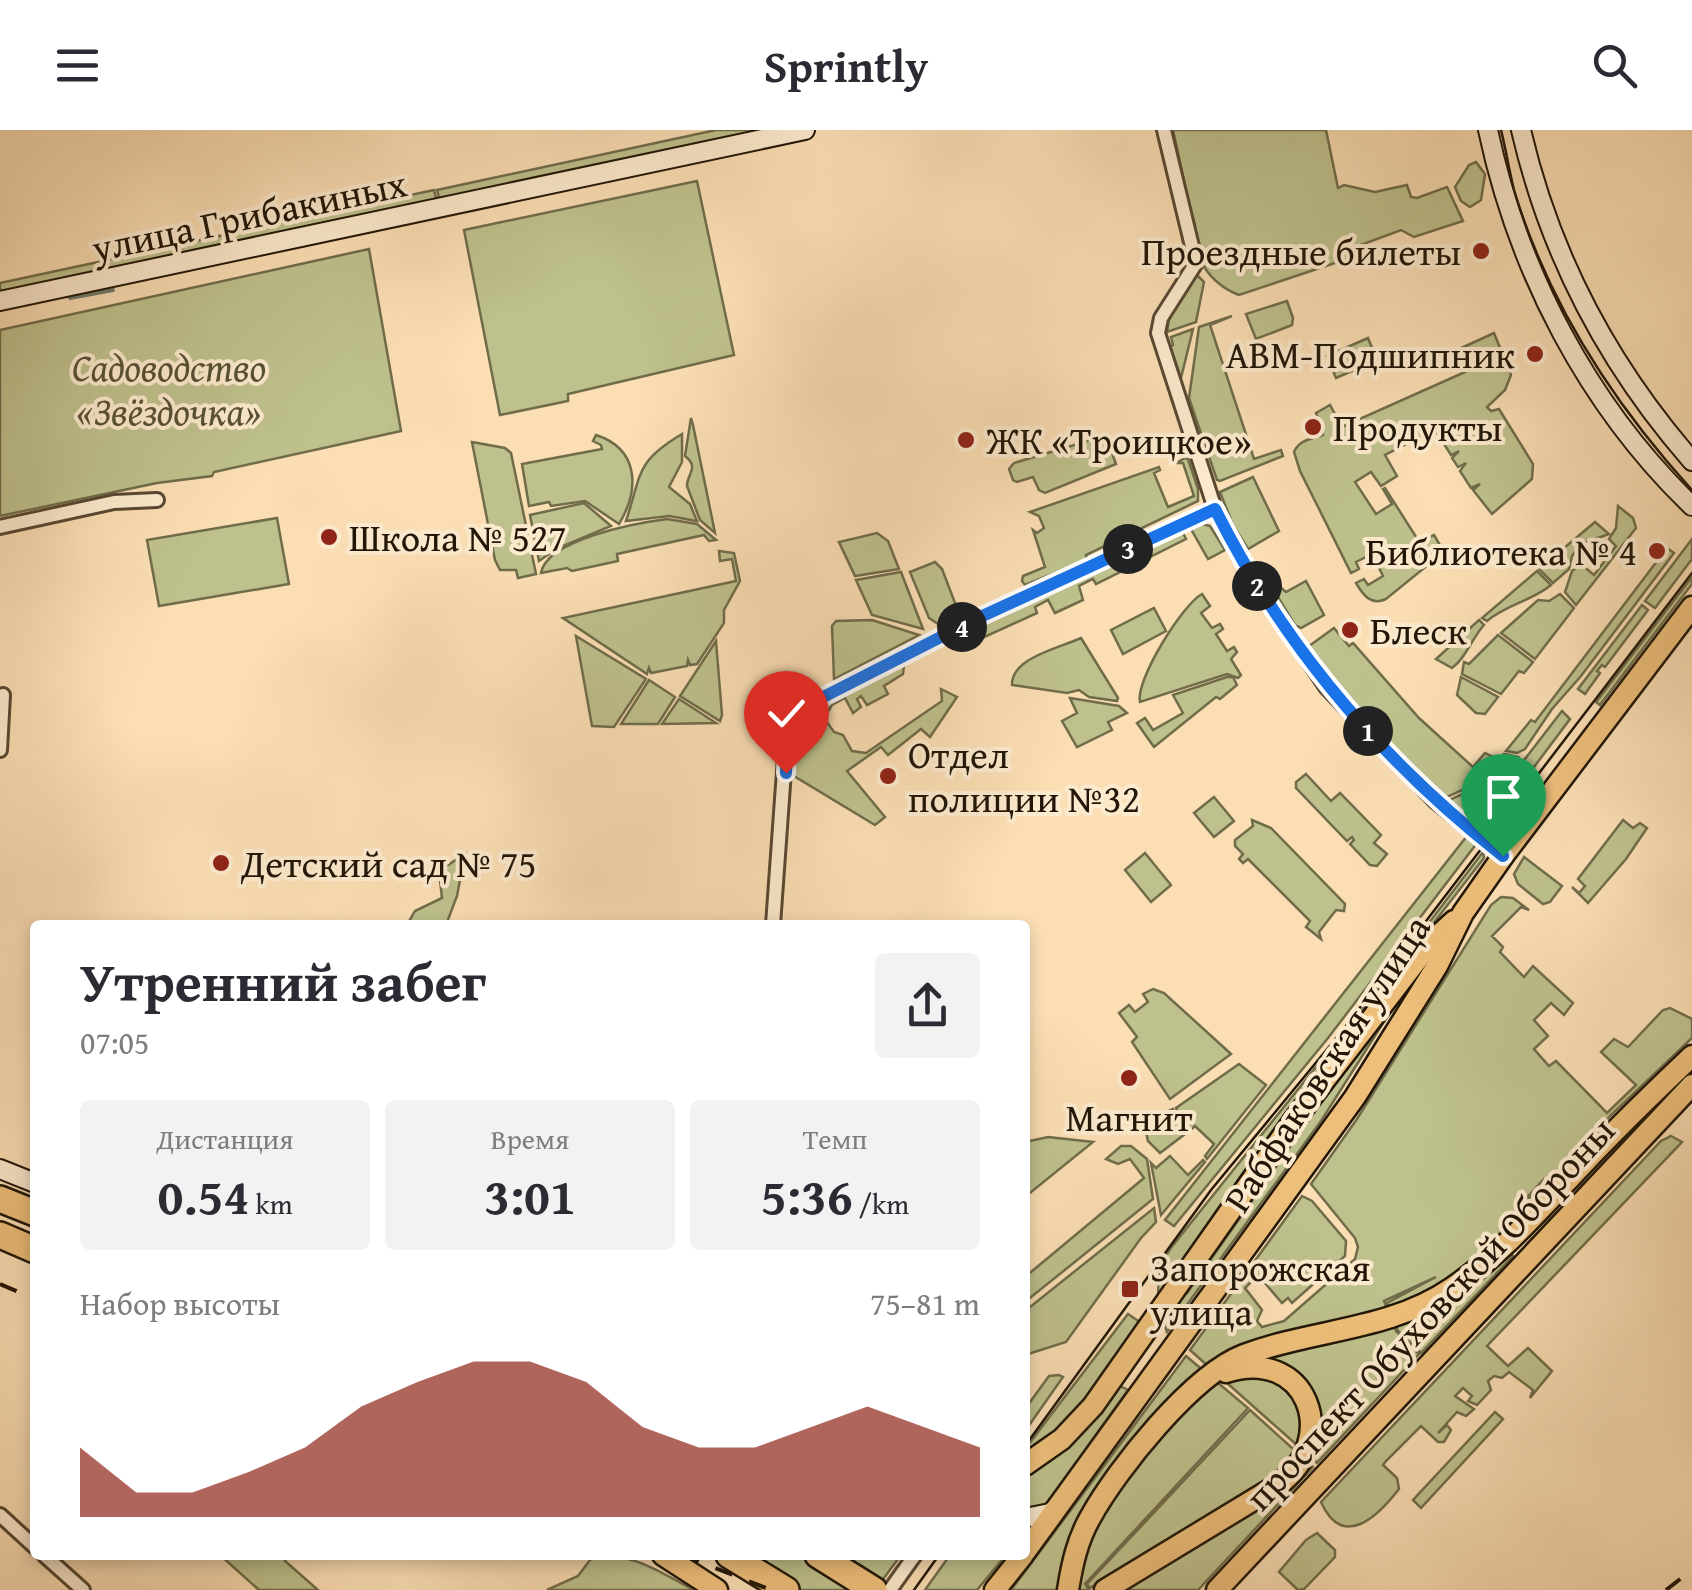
<!DOCTYPE html>
<html lang="ru">
<head>
<meta charset="utf-8">
<style>
	:root { --surface:#fff; --page:#f2f2f3; --text:#2b2b33; --muted:#7c7c81; --accent:#8f2418 }
	body { margin:0; font-family:"Gentium Book Plus",serif; background:var(--page); color:var(--text); height:100vh; display:flex; flex-direction:column; font-size:38px; white-space:nowrap }
	* { box-sizing:border-box; margin:0 }
	p { font-size:32px; color:var(--muted) }
	.icon { flex:none; width:55px; height:55px; fill:none; stroke:currentColor; stroke-width:2; stroke-linecap:round; stroke-linejoin:round }
	.map { position:relative; flex:1; overflow:hidden }
	.panel { position:absolute; left:30px; top:790px; width:1000px; height:640px; display:flex; flex-direction:column; background:var(--surface); border-radius:10px; box-shadow:0 5px 15px #0003 }
	.panel>* { flex:none }
	.pin { position:absolute; display:grid; place-items:center; width:85px; height:85px; color:#fff; margin:-102px -42px; border-radius:50% 50% 50% 0; rotate:-45deg; box-shadow:0 0 10px #0007 }
	.pin .icon { rotate:45deg }
	.km { position:absolute; width:50px; height:50px; margin:-25px; border-radius:50%; background:#222; color:#fff; font-size:28px; line-height:50px; text-align:center }
	.round { display:grid; place-items:center; flex:none; width:105px; height:105px; border-radius:10px; background:var(--page) }
	.headline { display:flex; align-items:center; justify-content:space-between; height:170px; padding:0 50px }
	h1 { font-size:55px; font-weight:600; line-height:75px }
	.metrics { display:grid; grid-template-columns:repeat(3,1fr); gap:15px; height:170px; padding:10px 50px }
	.metrics div { display:grid; align-content:center; border-radius:10px; background:var(--page); text-align:center }
	.metrics b { font-size:50px; font-weight:600 }
	.metrics small { font-size:28px; font-weight:400 }
	.metrics p { font-size:28px }
	.chart { height:280px; padding:20px 50px }
	.chart p { display:flex; justify-content:space-between }
	.chart svg { width:100%; height:180px; margin-top:10px; fill:var(--accent); opacity:.7 }
	header { display:flex; justify-content:space-between; align-items:center; height:130px; padding:0 50px; background:var(--surface); font-size:45px; font-weight:600 }
	.map>svg:first-child { display:block }
	.green { fill:#bec18d; stroke:#706c4a; stroke-width:2.5 }
	.lines { fill:none; stroke-linecap:round; stroke-linejoin:round }
	.stream { stroke:#6d7a6c; stroke-width:4 }
	.street-casing { stroke:#584832; stroke-width:18 }
	.secondary-casing { stroke:#211607; stroke-width:22 }
	.primary-casing { stroke:#211607; stroke-width:25 }
	.highway-casing { stroke:#211607; stroke-width:30 }
	.street { stroke:#fceace; stroke-width:12 }
	.secondary { stroke:#fceace; stroke-width:18 }
	.primary { stroke:#eebf7a; stroke-width:20 }
	.highway { stroke:#eebf7a; stroke-width:25 }
	.tram { stroke:#211607; stroke-width:2.5 }
	.rail { stroke:#211607; stroke-width:4; stroke-dasharray:18 18; stroke-linecap:butt }
	.route-casing { stroke:#fff; stroke-width:20 }
	.route { stroke:#1a73e8; stroke-width:12 }
	.poi-dot { fill:#8f2418; stroke:#fceace; stroke-width:4 }
	.labels { text-anchor:middle; dominant-baseline:central; stroke-width:8; stroke-linejoin:round; paint-order:stroke }
	.street-label { font-size:38px; fill:#211607; stroke:#fceace }
	.poi-label { font-size:38px; fill:#211607; stroke:#fceace; text-anchor:start }
	.park-label { font-size:38px; font-style:italic; fill:#585236; stroke:#fceace }
</style>
</head>
<body>
<header><svg class="icon" aria-label="menu" viewBox="0 0 24 24"><path d="M4 6h16M4 12h16M4 18h16"/></svg>Sprintly<svg class="icon" aria-label="search" viewBox="0 0 24 24"><circle cx="10" cy="10" r="6"/><path d="M15 15l6 6"/></svg></header>
<div class="map">
<svg width="1692" height="1460" viewBox="0 0 1692 1460">
	<rect width="100%" height="100%" fill="#fbdeb4"/>
	<filter id="stains"><feTurbulence type="fractalNoise" baseFrequency=".002" numOctaves="4"/><feColorMatrix values="0 0 0 0 .2 0 0 0 0 .09 0 0 0 0 .02 0 0 0 .5 -.17"/></filter>
	<radialGradient id="worn" r=".72"><stop offset=".6" stop-color="#630" stop-opacity="0"/><stop offset="1" stop-color="#630" stop-opacity=".3"/></radialGradient>
	<g class="green">
		<path d="M716,0H773L440,71L437,60Z"/>
		<path d="M1173,0H1326L1338,58L1344,55L1375,62L1407,55L1411,67L1417,68L1447,57L1463,91L1414,107L1401,100L1350,119L1353,127L1239,165C1223,159 1207,146 1201,130Z"/>
		<path d="M1476,32L1485,44L1481,70L1470,77L1461,71L1455,57L1469,35Z"/>
		<path d="M697,51L734,225L568,264V271L500,285L464,100Z"/>
		<path d="M434,60L437,72L0,163V153Z"/>
		<path d="M369,119L401,301L214,342L212,346L157,353L0,386V200Z"/>
		<path d="M1197,145L1204,152L1196,192L1167,202L1169,188Z"/>
		<path d="M1287,171L1293,188L1292,195L1256,209L1246,184Z"/>
		<path d="M1232,186L1210,195L1254,329L1281,320L1283,326L1220,351L1217,350L1189,268L1199,197Z"/>
		<path d="M1193,199L1181,248L1170,217L1173,215L1171,207Z"/>
		<path d="M1494,203L1511,245L1505,260L1487,277L1491,281L1499,279L1533,334L1532,349L1492,384L1473,360L1480,354L1471,358L1460,341L1466,333L1458,337L1452,328L1459,321L1451,325L1437,303L1442,301L1440,297L1385,325L1397,346L1381,356L1371,342L1355,352L1376,384L1392,374L1383,359L1385,358L1418,410L1417,414L1434,405L1444,422L1386,469C1371,476 1363,465 1356,453L1364,449L1368,455L1383,446L1372,424L1356,432L1359,439L1351,443L1300,341L1294,322C1299,310 1311,309 1323,305L1316,283L1330,275L1342,297L1465,242L1457,220Z"/>
		<path d="M1368,208L1377,230L1336,248L1327,226Z"/>
		<path d="M691,288L693,295L715,403L700,390L687,356C687,343 700,338 685,326Z"/>
		<path d="M682,304V332L669,357L690,374L697,391L669,386L626,391C642,343 635,332 682,304Z"/>
		<path d="M596,305C639,319 640,359 619,394L585,371L551,376L549,372L529,376L522,334L602,319L601,315L593,311Z"/>
		<path d="M1101,307L1107,309L1116,334L1045,363L1039,360L1033,347L1017,352L1013,350L1009,339L1014,333Z"/>
		<path d="M472,312L505,318L511,323L536,444L518,448L516,440H500L495,430Z"/>
		<path d="M1185,328L1188,329L1198,359V371L1086,425L1087,430L1025,455L1022,451L1023,446L1045,437L1033,400L1037,403L1044,398L1039,386L1030,382L1159,337L1160,340L1154,343L1168,377L1194,366L1183,333H1176Z"/>
		<path d="M1253,347L1279,401L1248,419L1233,395L1220,362Z"/>
		<path d="M584,373L611,396L558,418L539,431L530,385Z"/>
		<path d="M1618,376L1633,388L1636,398L1576,475L1565,462L1572,441L1581,434L1594,445L1616,416L1609,409L1616,398Z"/>
		<path d="M277,388L289,454L159,476L147,410Z"/>
		<path d="M667,389L697,394L716,410L709,411L704,405L617,424L618,431L572,441L567,438L541,443C547,409 637,393 667,389Z"/>
		<path d="M1595,392L1609,404L1581,414L1572,426L1569,439L1553,453L1539,439Z"/>
		<path d="M1202,394L1210,396L1225,420L1208,429L1191,399Z"/>
		<path d="M1181,399L1186,409L1096,454L1093,449L1079,456L1083,470L1055,483L1048,470L1035,477L1037,483L969,514L965,503Z"/>
		<path d="M877,403L888,411L899,439L855,446L839,412Z"/>
		<path d="M1692,409V429L1655,478L1645,471Z"/>
		<path d="M1667,418L1674,423L1581,546L1552,579L1525,619L1517,623L1506,621L1531,590L1535,592Z"/>
		<path d="M719,421L734,423L740,451L724,480V493L697,534L690,535L688,530L687,536L651,543L649,538L647,544L563,488L736,451L732,429L720,431Z"/>
		<path d="M935,432L942,439L960,486L944,498L929,488L910,442Z"/>
		<path d="M1537,441L1551,455C1532,471 1507,474 1487,491L1482,488Z"/>
		<path d="M901,442L923,499L872,485L856,450Z"/>
		<path d="M1692,447V454L1600,575L1596,572Z"/>
		<path d="M1306,451L1324,485L1301,498L1295,495L1273,459L1279,456L1286,462Z"/>
		<path d="M1202,464L1210,476L1201,483L1212,498L1220,494L1223,499L1216,504L1227,521L1234,517L1237,522L1231,529L1241,545L1238,548L1227,544L1140,572C1135,551 1182,475 1202,464Z"/>
		<path d="M1560,464L1574,478L1535,529L1501,503L1538,470L1549,471Z"/>
		<path d="M1642,475L1648,480L1605,537L1602,535L1597,541L1600,543L1585,564L1578,559Z"/>
		<path d="M1154,478L1166,501L1123,524L1111,500Z"/>
		<path d="M872,490L919,505L834,549L832,496L836,491Z"/>
		<path d="M1479,490L1484,495C1472,508 1466,528 1452,538L1436,529Z"/>
		<path d="M1334,498L1349,516L1353,513L1419,588L1473,637L1485,623L1499,630L1504,624L1518,627L1510,638L1447,667H1441C1394,619 1344,574 1309,516Z"/>
		<path d="M1498,505L1533,532L1524,543L1519,541L1501,564L1462,544L1464,532L1469,534Z"/>
		<path d="M576,506L646,549L614,597L592,596Z"/>
		<path d="M1081,508L1118,568L1117,571L1089,567L1079,560L1067,563L1012,555C1011,528 1059,518 1081,508Z"/>
		<path d="M716,511L722,585L720,591L680,566Z"/>
		<path d="M900,535L904,536L903,544L884,556L888,564L867,575L861,566L857,569L861,577L853,583L845,568L832,575L824,588L834,602L843,605L852,621L866,623L942,571L941,559L957,567L930,607L921,599L888,625L881,617L847,641L885,687L875,695L789,643L795,587Z"/>
		<path d="M1227,547H1233L1237,555L1220,569L1216,567L1154,617L1137,593L1145,588L1153,600L1183,583L1173,565Z"/>
		<path d="M1461,547L1498,567L1485,584L1476,583L1457,565Z"/>
		<path d="M649,550L675,567L658,594H621Z"/>
		<path d="M1070,568L1119,576L1127,583L1108,592L1112,600L1077,617L1062,591L1077,583Z"/>
		<path d="M679,569L716,593L662,594Z"/>
		<path d="M1562,581L1570,589L1534,637L1518,638Z"/>
		<path d="M1516,641H1532L1484,704L1474,696Z"/>
		<path d="M1306,644L1331,671L1340,663L1381,705L1374,713L1387,724L1377,736L1370,735L1350,714L1354,710L1352,707L1347,711L1296,658V652Z"/>
		<path d="M1506,644L1470,692L1445,672Z"/>
		<path d="M1214,667L1234,691L1214,707L1194,683Z"/>
		<path d="M1252,690L1271,698L1345,774L1344,781L1336,780L1319,802L1321,809L1306,797L1310,791L1248,729L1243,733L1239,729L1243,724L1235,716V710L1253,696Z"/>
		<path d="M1623,690L1633,698L1640,693L1647,698L1626,729L1588,773L1572,757L1579,763L1585,756L1578,749Z"/>
		<path d="M1467,706L1477,713L1328,908L1174,1096L1165,1090Z"/>
		<path d="M1483,722L1484,728L1268,1007L1168,1151L1187,1163L1335,953L1387,887L1321,991L1167,1202C1156,1174 1153,1146 1170,1119L1377,861Z"/>
		<path d="M1145,723L1171,755L1151,772L1125,740Z"/>
		<path d="M465,724L457,766L446,795H407L415,781L442,768L439,741Z"/>
		<path d="M1524,727L1562,756L1550,772L1543,774L1518,754L1514,744Z"/>
		<path d="M1501,767L1513,768L1529,780L1521,777L1492,806L1503,817L1500,822L1524,847L1533,836L1573,873L1564,885L1551,873L1534,890L1548,906L1534,919L1549,936L1556,931L1607,983L1636,955L1601,922L1614,909L1628,917L1663,880L1670,878L1692,889V908L1611,985L1553,1049H1544L1509,1087L1544,1054L1547,1056L1497,1106L1513,1126L1421,1223L1398,1201L1387,1173L1436,1147L1384,1171L1396,1201L1419,1224L1317,1333L1190,1220L1302,1066L1312,1071L1346,1111L1345,1126L1292,1173L1288,1168L1282,1173L1258,1145L1245,1158L1262,1180L1257,1191L1262,1197L1284,1191L1355,1129L1358,1117L1355,1108L1311,1054L1357,989L1491,775Z"/>
		<path d="M1153,859L1164,863L1231,924L1170,969L1132,912L1137,907L1119,883L1129,875L1135,882L1148,872L1143,864Z"/>
		<path d="M1239,934L1266,955L1207,1029L1205,1026L1214,1014L1195,996L1187,1003L1176,978Z"/>
		<path d="M1173,979L1185,1004L1160,1023L1148,1011L1146,1002L1162,984Z"/>
		<path d="M1671,1006L1682,1012L1487,1216L1508,1236L1528,1218L1552,1241L1530,1268L1533,1260L1509,1242L1502,1248L1494,1246L1488,1251L1491,1260L1477,1275L1468,1271L1472,1266L1463,1258L1455,1266L1474,1279L1466,1286L1457,1282L1438,1303L1447,1295L1451,1300L1444,1312H1438L1421,1296L1386,1331L1383,1335L1397,1348L1399,1359C1378,1386 1343,1421 1321,1372L1661,1011Z"/>
		<path d="M1048,1007L1093,1012L1025,1067V1012Z"/>
		<path d="M1121,1016H1131L1147,1029L1153,1069L1025,1172V1143L1031,1142L1144,1048L1130,1029L1118,1034L1106,1029Z"/>
		<path d="M1170,1026L1188,1045L1203,1030L1205,1032L1161,1085L1151,1033L1156,1038Z"/>
		<path d="M1154,1078L1156,1092L1141,1108L1066,1212L1025,1225V1181Z"/>
		<path d="M1128,1184L1153,1201L1118,1255L1128,1260L1044,1377L1025,1385V1319Z"/>
		<path d="M1186,1226L1248,1278L1085,1454L1089,1460H1011Z"/>
		<path d="M1059,1245L1063,1247L1025,1301V1279L1049,1246Z"/>
		<path d="M1250,1280L1313,1337L1198,1460H1124L1290,1360L1301,1349L1285,1335L1258,1357L1090,1458L1087,1454Z"/>
		<path d="M1495,1282L1503,1289L1421,1378L1413,1370Z"/>
		<path d="M1317,1403L1335,1420V1427L1304,1459L1298,1460L1279,1442L1306,1410Z"/>
		<path d="M220,1425H288L285,1431L318,1460H259Z"/>
		<path d="M599,1425C637,1425 661,1443 694,1460H547L578,1446L590,1430Z"/>
		<path d="M760,1425H901L875,1460H793Z"/>
		<path d="M950,1425H1006L977,1460H925Z"/>
	</g>
	<g class="lines">
		<path class="stream" d="M70,168L113,160"/>
		<g class="street-casing">
			<g id="street">
				<path d="M1164,0L1196,133L1161,188L1158,203L1215,379L1250,444L1326,557L1435,671L1503,726"/>
				<path d="M0,397L114,372L157,370"/>
				<path d="M0,620L3,565"/>
				<path d="M773,795L788,585L979,488L1215,379"/>
				<path d="M0,1385L35,1417"/>
				<path d="M44,1425L83,1460"/>
				<path d="M890,1460L915,1425"/>
			</g>
		</g>
		<g class="secondary-casing">
			<g id="secondary">
				<path d="M1488,0C1518,141 1588,276 1692,376"/>
				<path d="M1521,0C1550,125 1608,235 1692,331"/>
				<path d="M0,171L805,0"/>
				<path d="M0,1039L35,1053"/>
				<path d="M1025,1388L1050,1383L1059,1376"/>
			</g>
		</g>
		<g class="primary-casing">
			<g id="primary">
				<path d="M1025,1335L1062,1309L1093,1276L1297,986L1430,813L1454,791"/>
				<path d="M1025,1422L1355,967L1437,836L1463,783L1503,726L1692,477"/>
				<path d="M663,1425L717,1460"/>
				<path d="M995,1460L1023,1425"/>
				<path d="M1068,1460C1072,1435 1077,1411 1090,1388C1117,1339 1192,1245 1244,1225C1313,1199 1389,1201 1452,1158C1503,1123 1542,1077 1584,1033C1619,996 1655,961 1692,926"/>
				<path d="M1105,1460L1278,1355C1342,1308 1306,1216 1226,1242"/>
				<path d="M1217,1460L1692,955"/>
			</g>
		</g>
		<g class="highway-casing">
			<g id="highway">
				<path d="M0,1069L35,1083"/>
				<path d="M0,1105L35,1120"/>
				<path d="M729,1425L786,1460"/>
				<path d="M818,1425L874,1460"/>
			</g>
		</g>
		<use href="#street" class="street"/>
		<use href="#secondary" class="secondary"/>
		<use href="#primary" class="primary"/>
		<use href="#highway" class="highway"/>
		<g class="tram">
			<path d="M1501,0C1506,20 1509,40 1514,60C1548,173 1613,273 1692,360"/>
			<path d="M1025,1316L1211,1060L1342,901L1692,443"/>
			<path d="M914,1460L939,1425"/>
		</g>
		<g class="rail">
			<path d="M0,1154L35,1169"/>
			<path d="M682,1425L771,1460"/>
			<path d="M1666,1460L1692,1440"/>
		</g>
	</g>
	<g class="lines">
		<g class="route-casing">
			<path id="route" d="M786,643L788,585L978,488L1215,379C1284,517 1382,631 1503,726"/>
		</g>
		<use href="#route" class="route"/>
	</g>
	<g class="poi-dot">
		<circle cx="1481" cy="121" r="10"/>
		<circle cx="1535" cy="224" r="10"/>
		<circle cx="1313" cy="297" r="10"/>
		<circle cx="966" cy="310" r="10"/>
		<circle cx="329" cy="407" r="10"/>
		<circle cx="1657" cy="421" r="10"/>
		<circle cx="1350" cy="500" r="10"/>
		<circle cx="888" cy="646" r="10"/>
		<circle cx="221" cy="733" r="10"/>
		<circle cx="1129" cy="948" r="10"/>
		<rect x="1120" y="1149" width="20" height="20" rx="5"/>
	</g>
	<g class="labels">
		<g class="street-label">
			<text transform="translate(249 85) rotate(-12)">улица Грибакиных</text>
			<text transform="translate(1326 933) rotate(-57)">Рабфаковская улица</text>
			<text transform="translate(1429 1183) rotate(-47)">проспект Обуховской Обороны</text>
		</g>
		<g class="poi-label">
			<text x="1461" y="121" text-anchor="end">Проездные билеты</text>
			<text x="1515" y="224" text-anchor="end">АВМ-Подшипник</text>
			<text x="1333" y="297">Продукты</text>
			<text x="986" y="310">ЖК «Троицкое»</text>
			<text x="349" y="407">Школа № 527</text>
			<text x="1637" y="421" text-anchor="end">Библиотека № 4</text>
			<text x="1370" y="500">Блеск</text>
			<text x="908" y="624">Отдел<tspan x="908" dy="44">полиции №32</tspan></text>
			<text x="241" y="733">Детский сад № 75</text>
			<text x="1129" y="987" text-anchor="middle">Магнит</text>
			<text x="1150" y="1137">Запорожская<tspan x="1150" dy="44">улица</tspan></text>
		</g>
		<g class="park-label">
			<text x="169" y="237">Садоводство<tspan x="169" dy="44">«Звёздочка»</tspan></text>
		</g>
	</g>
	<rect width="100%" height="100%" filter="url(#stains)"/>
	<rect width="100%" height="100%" fill="url(#worn)"/>
</svg>
<div class="pin" style="left:1503px;top:726px;background:#1e9e55"><svg class="icon" aria-label="arrive" viewBox="0 0 24 24"><path d="M6 21V4h12l-3 4 3 4H6"/></svg></div>
<div class="pin" style="left:786px;top:643px;background:#d93025"><svg class="icon" aria-label="check" viewBox="0 0 24 24"><path d="M5 12l5 5 9-10"/></svg></div>
<b class="km" style="left:1368px;top:601px">1</b>
<b class="km" style="left:1257px;top:456px">2</b>
<b class="km" style="left:1128px;top:419px">3</b>
<b class="km" style="left:962px;top:497px">4</b>
<section class="panel">
<div class="headline"><div><h1>Утренний забег</h1><p>07:05</p></div><a class="round"><svg class="icon" aria-label="share" viewBox="0 0 24 24"><path d="M12 15V3M7 8l5-5 5 5M5 13v7h14v-7"/></svg></a></div>
<div class="metrics">
<div><p>Дистанция</p><b>0.54<small> km</small></b></div>
<div><p>Время</p><b>3:01</b></div>
<div><p>Темп</p><b>5:36<small> /km</small></b></div>
</div>
<div class="chart"><p><span>Набор высоты</span>75–81 m</p>
<svg viewBox="0 0 160 44" preserveAspectRatio="none"><path d="M0 44V27L10 38L20 38L30 33L40 27L50 17L60 11L70 6L80 6L90 11L100 22L110 27L120 27L130 22L140 17L150 22L160 27V44z"/></svg>
</div>
</section>
</div>
</body>
</html>
